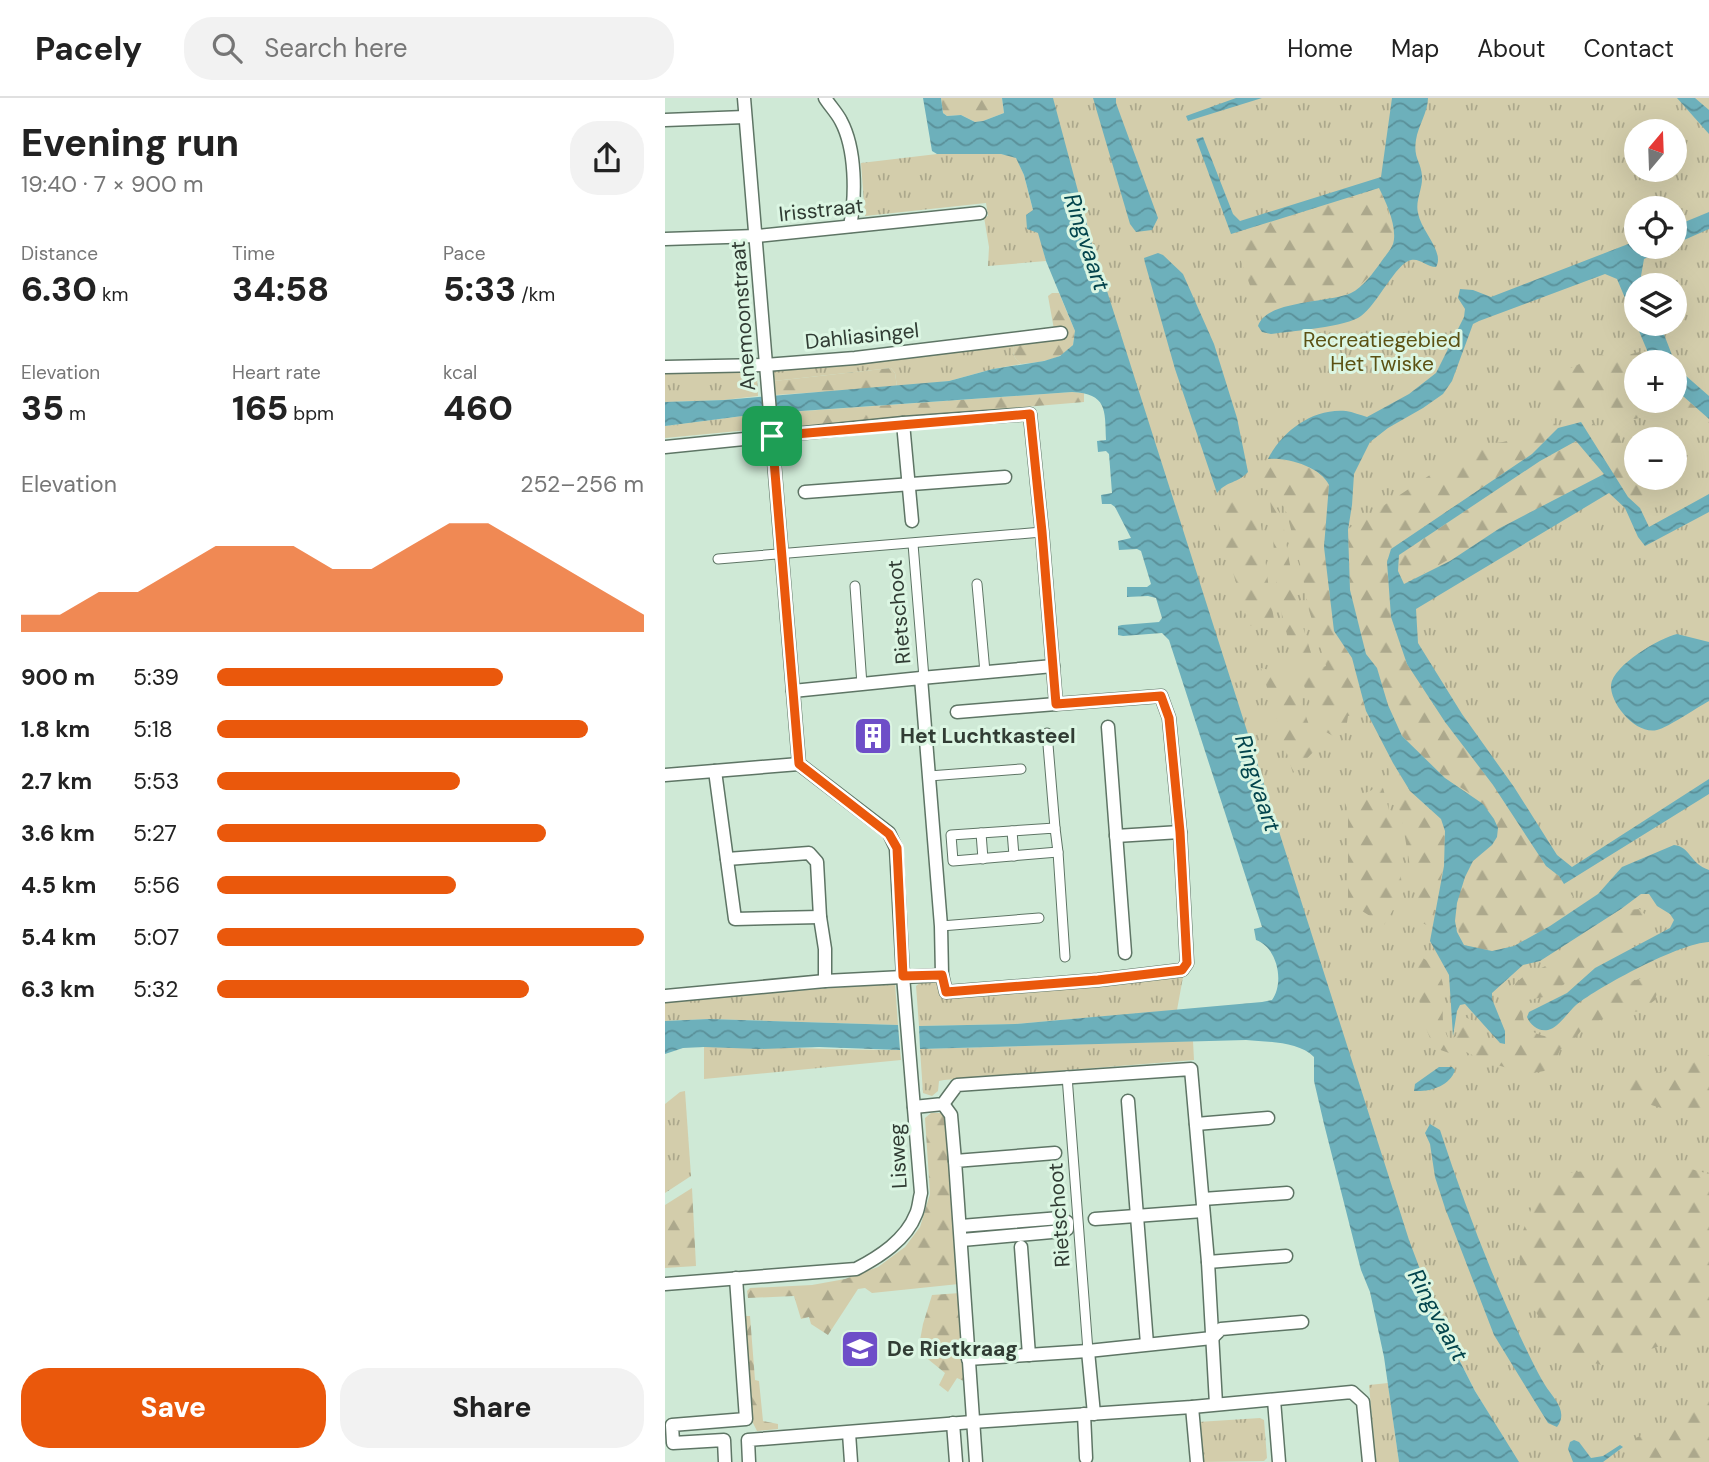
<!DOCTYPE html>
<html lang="en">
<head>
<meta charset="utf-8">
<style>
	:root { --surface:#fff; --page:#f2f2f2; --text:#222; --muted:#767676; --line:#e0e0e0; --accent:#ea580c }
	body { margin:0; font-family:"DM Sans",sans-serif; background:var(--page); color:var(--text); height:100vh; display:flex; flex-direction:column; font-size:26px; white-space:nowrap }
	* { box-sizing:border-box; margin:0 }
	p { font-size:23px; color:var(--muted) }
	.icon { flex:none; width:38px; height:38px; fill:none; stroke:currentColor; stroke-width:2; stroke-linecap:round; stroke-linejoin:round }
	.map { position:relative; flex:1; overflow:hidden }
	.sheet { display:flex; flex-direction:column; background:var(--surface); width:665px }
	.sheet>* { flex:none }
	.needle { width:46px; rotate:19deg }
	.fabs { position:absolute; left:959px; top:21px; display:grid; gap:14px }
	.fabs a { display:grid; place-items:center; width:63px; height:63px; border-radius:50%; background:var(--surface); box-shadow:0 7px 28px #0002; font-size:35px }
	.pin { position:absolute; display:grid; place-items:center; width:60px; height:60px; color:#fff; margin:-30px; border-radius:14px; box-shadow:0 4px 10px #0006 }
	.round { display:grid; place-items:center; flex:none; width:74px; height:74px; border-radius:28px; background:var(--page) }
	.summary { display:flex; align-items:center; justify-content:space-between; height:119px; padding:0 21px }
	h1 { font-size:38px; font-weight:800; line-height:52px }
	.stats { display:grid; grid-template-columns:repeat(3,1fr); gap:10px; height:119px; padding:7px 21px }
	.stats div { display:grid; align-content:center }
	.stats b { font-size:35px; font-weight:800 }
	.stats small { font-size:19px; font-weight:400 }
	.stats p { font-size:19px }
	.chart { height:196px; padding:14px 21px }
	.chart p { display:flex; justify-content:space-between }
	.chart svg { width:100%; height:126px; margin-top:7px; fill:var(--accent); opacity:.7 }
	.cta { display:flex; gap:14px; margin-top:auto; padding:14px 21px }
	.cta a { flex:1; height:80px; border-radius:28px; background:var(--accent); color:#fff; font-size:28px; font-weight:800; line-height:80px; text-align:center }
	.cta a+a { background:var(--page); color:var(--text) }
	ul { padding:0 21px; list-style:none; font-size:23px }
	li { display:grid; grid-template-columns:112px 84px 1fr; align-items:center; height:52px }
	li i { height:18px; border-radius:9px; background:var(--accent) }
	header { display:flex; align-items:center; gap:42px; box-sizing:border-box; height:98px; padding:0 35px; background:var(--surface); border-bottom:2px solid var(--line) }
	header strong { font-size:33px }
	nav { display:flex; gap:38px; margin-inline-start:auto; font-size:24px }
	.search { width:490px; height:63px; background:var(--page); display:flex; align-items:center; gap:18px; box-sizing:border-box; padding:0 24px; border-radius:28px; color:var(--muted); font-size:26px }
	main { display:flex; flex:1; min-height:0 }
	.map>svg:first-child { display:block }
	.grass { fill:url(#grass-tufts); fill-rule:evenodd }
	.forest { fill:url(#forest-firs) }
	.water { fill:url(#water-waves); fill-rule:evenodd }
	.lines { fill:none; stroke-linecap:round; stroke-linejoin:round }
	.pedestrian-casing { stroke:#5e7565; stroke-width:11 }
	.minor-casing { stroke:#5e7565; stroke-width:15 }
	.pedestrian { stroke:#fff; stroke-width:9 }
	.minor { stroke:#fff; stroke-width:12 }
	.route-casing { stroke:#fff; stroke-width:14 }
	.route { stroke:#ea580c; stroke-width:9 }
	.labels { text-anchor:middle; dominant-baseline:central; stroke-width:6; stroke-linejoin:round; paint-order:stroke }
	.street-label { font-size:21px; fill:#313c34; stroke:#dcf6e3 }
	.park-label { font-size:21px; fill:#5b5113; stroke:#dcf6e3 }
	.poi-label { font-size:21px; font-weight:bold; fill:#313c34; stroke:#dcf6e3; text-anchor:start }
	.water-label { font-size:23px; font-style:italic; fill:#02444c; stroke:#dcf6e3 }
</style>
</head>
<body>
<header>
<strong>Pacely</strong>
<div class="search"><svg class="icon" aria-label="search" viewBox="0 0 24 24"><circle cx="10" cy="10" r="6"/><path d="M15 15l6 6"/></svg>Search here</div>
<nav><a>Home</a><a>Map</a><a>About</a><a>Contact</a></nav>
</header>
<main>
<section class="sheet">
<div class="summary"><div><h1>Evening run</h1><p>19:40 · 7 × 900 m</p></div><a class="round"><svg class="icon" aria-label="share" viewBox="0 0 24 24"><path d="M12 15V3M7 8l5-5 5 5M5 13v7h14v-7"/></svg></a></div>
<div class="stats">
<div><p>Distance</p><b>6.30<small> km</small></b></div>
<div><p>Time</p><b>34:58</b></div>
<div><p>Pace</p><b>5:33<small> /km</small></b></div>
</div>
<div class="stats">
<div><p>Elevation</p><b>35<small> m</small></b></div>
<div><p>Heart rate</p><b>165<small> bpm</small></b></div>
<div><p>kcal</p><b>460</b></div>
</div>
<div class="chart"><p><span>Elevation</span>252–256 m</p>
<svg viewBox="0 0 160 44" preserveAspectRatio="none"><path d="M0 44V38L10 38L20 30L30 30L40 22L50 14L60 14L70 14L80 22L90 22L100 14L110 6L120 6L130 14L140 22L150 30L160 38V44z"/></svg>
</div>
<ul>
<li><b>900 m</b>5:39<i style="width:67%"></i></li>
<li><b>1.8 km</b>5:18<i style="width:87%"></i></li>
<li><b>2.7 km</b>5:53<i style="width:57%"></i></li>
<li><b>3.6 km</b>5:27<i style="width:77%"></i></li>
<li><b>4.5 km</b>5:56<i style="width:56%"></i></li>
<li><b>5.4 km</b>5:07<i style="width:100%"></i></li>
<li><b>6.3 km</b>5:32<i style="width:73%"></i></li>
</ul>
<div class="cta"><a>Save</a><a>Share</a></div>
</section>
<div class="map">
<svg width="1044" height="1364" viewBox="0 0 1044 1364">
	<defs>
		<pattern id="grass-tufts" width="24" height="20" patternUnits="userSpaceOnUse" patternTransform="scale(1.75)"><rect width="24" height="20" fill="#d3cdab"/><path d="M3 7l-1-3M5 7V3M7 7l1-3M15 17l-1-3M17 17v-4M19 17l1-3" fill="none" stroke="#aca88c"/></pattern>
		<pattern id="forest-firs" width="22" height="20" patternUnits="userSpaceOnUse" patternTransform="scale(1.75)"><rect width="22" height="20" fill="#d3cdab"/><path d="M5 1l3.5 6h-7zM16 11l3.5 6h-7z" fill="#aca88c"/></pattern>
		<pattern id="water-waves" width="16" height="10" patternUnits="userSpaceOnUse" patternTransform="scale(1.75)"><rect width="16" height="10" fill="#6db0bb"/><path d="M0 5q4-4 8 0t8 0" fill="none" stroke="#5a9099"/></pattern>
	</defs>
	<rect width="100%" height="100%" fill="#cfe9d6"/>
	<g class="grass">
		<path d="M382,0H1044V1364H853L810,1293L774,1222L763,1192L726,1123ZM971,33H1010V72H971ZM971,110H1010V149H971ZM971,187H1010V226H971ZM971,264H1010V303H971ZM971,341H1010V380H971Z"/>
		<path d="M272,56H336L351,59L359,77L381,163L323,168L324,149L319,119L323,118L321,105L200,118L196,65Z"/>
		<path d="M350,244C346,255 348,259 356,266L328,271L284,283L232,289L230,275L226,270L109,283L108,273L111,269Z"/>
		<path d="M86,271L92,278L93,298L59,302L0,304V276Z"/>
		<path d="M93,316L94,331L0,340V328Z"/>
		<path d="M518,879L512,912L350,926L254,928L251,888L256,884L271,883L277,888L281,900Z"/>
		<path d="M230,885L233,927L44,921L0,923V903Z"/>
		<path d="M528,943L529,962L279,982L274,983L273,993L267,998L258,995L255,951Z"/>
		<path d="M39,949C104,948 170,952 235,952L236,962L39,981Z"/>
		<path d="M20,993L26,1078L0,1095V1006L15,994Z"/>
		<path d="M723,1285L734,1364H711L704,1287Z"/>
		<path d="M595,1320L599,1322L602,1360L599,1363L535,1364L533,1324Z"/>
	</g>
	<g class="forest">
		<path d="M276,0H337L339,15L318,23L310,24L296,17L282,18L278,15Z"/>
		<path d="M715,90L729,132L728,146L709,174L687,195L616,210L597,220L566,136Z"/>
		<path d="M387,195H394L410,233L408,247C396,263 374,264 356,266C348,259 346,255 350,244L390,237L383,198Z"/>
		<path d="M982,252L987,264H971V303H1010V291L1044,321V325L992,311L954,298L986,317L970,321L940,320L931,314L902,316L890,311L879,283L935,256L947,261Z"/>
		<path d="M226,270L230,275L232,289L110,297L109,283Z"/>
		<path d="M407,294L419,295V304L113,330L111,315Z"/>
		<path d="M880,314L893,330L867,356L726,451L722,464L726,519L742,566L780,624L828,687L881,768L894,778L914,808C881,831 841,864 799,847C781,815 797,766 827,747L803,694L780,680L737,638L723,607L712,570L701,556L685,492L683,431L809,348C819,345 828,346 838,344C855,340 867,325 880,314Z"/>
		<path d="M927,325L943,334L951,330L962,361L971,365V380H1002L1005,384L975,410L963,399L921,332Z"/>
		<path d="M912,343L940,376L739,486L733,473L734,457L875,363Z"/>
		<path d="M612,360C630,366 656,369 664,387L659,449L669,533L687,560L701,613L683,618L681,631L668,638L654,630L624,545L612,496L605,399L617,419L624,462L638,529L651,571L661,568L644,512L636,470L622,416L612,394L598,379L597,368L603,361Z"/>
		<path d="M571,398L582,401L594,411L605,500L609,521L584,528L552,421L555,409L561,400Z"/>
		<path d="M596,570L627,578L652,650L628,675Z"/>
		<path d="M728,665L745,693L776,721L780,733L779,768L764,828L748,821L751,793L749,791L737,722L723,669Z"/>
		<path d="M713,689L718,690L730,734L738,795L719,827L683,804V712L680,705Z"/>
		<path d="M975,811L982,819L975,835L946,850L884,898L863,902L849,896L847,888L859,878L887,865L963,812Z"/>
		<path d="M758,860C797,885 765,913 785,943L791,938L796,919C813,919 822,942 835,953L845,948L847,936L839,910L844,906L851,905L858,911C856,929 868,937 885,939C912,912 945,890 982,878L994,887L990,902L976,913L951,916L920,928L907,944L895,952L888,968L879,973L863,976L822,964L799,953L784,955L770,950C756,926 752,893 750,865Z"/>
		<path d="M1044,957V1013L1026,1020L962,999L947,988L971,978L1015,971Z"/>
		<path d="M266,1015H282L294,1186L207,1195L200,1190L193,1191L163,1237L146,1226L144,1219L136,1221L129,1198L83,1200L82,1193L85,1190L147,1187L180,1181L213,1169L240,1149L255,1129L265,1096L260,1020Z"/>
		<path d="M978,1066H1008L1044,1076V1232L937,1267L908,1260L887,1240L867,1208L855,1173L854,1143L867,1109L885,1081L903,1075Z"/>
		<path d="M27,1090L31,1168L0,1170V1107Z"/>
		<path d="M295,1195L301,1284L292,1280L283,1294L274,1287L280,1275L253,1253L258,1226L267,1197Z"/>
		<path d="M79,1218H85L90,1282L94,1283L98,1323L113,1326V1331L92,1333L87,1323Z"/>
		<path d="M1044,1302V1364H972L967,1349L971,1340Z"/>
	</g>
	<g class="water">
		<path d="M258,0H276L278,15L282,18L296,17L310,24L318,23L339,15L337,0H388L428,149L744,1142L774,1222L810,1293L854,1364H734L719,1259L705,1194L696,1172L659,1026L649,983V959C633,943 602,944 581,942L255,951L254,928L350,926L597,904L607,902C620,884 612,849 591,842L589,831L597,829L504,542L497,535L458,538L453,537V528L457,527L494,524L497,520L491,500L483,498L462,499V489H482L486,486L476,453L472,451L454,452L453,443L466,440L450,409L446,406H437L436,397L447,395L444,356L441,353L433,354L432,343L441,342C440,311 442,296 407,294L93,316L0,328V304L59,302L284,283L328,271L379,263L395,258L408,247L410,233L381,163L373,135L362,131L361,117L368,112L359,77L351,60L336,56H272L267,53Z"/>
		<path d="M428,0H451V5L493,120L487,132L471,134L465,126Z"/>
		<path d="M571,0H597L523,23L521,18Z"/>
		<path d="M727,0H763C763,14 753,28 751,42C748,60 756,63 757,78C758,91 750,102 753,115C756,133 780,154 771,169C762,169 755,160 746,162C731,165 712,207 696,218C682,229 626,233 606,236L597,234L593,228C601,202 664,205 686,195C697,190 709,174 716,164C719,159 726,152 728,146C733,130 721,104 714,90L566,136L531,41L538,39L568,116L575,123L716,79Z"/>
		<path d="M1012,0H1030L1044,12V36Z"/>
		<path d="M1044,114V131L1010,146V128Z"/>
		<path d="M971,143V149H1003L979,161L976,178L979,187H971V226H995L1012,270L1044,298V321L1010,291V264H987L952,181L940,176L814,223L808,226L787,283L778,296L758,310L723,330L705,344L689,376L687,407L683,432L685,492L701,556L712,570L723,607L737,638L780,680L818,706L829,721L833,730L832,739L827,747L808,763L800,779L792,805L790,823L792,834L799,847L827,853L849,848L885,828L933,796L957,769L1009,747C1026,749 1024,765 1044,772V844C1015,845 935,888 911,907C903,914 893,930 883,932C874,934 865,927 862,919L864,914L902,895L930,870L1005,830L1009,822L1005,816L992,808L984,796H976L956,811L875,863L858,867L827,895V901L840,933V946L835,945L800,906L795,907L792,913L788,938L784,877L765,843L779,768L780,733L776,721L745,693L728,665L701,613L687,560L669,533L659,449L664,387C656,369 622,359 603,361C617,333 648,310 681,313C688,314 695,317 702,319L744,296L771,275L799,219L800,211L793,200L795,191L808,192L826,199Z"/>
		<path d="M493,155L498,157L518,176L549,246L572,320L583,374C572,386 563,382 552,395L510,271L480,165L479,160Z"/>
		<path d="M916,324L963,399L975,410L984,429L1044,396V414L980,448L973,439L960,410L944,395L751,511L753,545L797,616L849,689L892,757L907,769L1044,681V696L899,786L894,778L881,768L828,687L780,624L742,566L726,519L722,464L726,451L867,356L893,330ZM911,343L939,376L835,430L785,463L739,486L733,473L734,457L875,363Z"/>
		<path d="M1012,536L1044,544V603C1031,610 1004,629 992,632C971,637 945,606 946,587C948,567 995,540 1012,536Z"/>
		<path d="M44,921L233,927L235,952L154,949L94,951L39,949L18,950L0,956V923Z"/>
		<path d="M774,969H787L790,972C785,988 765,994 749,993L750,986Z"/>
		<path d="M765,1026L775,1032C801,1111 830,1188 867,1263C871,1271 875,1279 880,1287C888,1300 904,1313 892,1329L883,1325L829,1237L780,1110L770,1079L765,1046L760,1035Z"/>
		<path d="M909,1342L914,1344L926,1360L938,1358L955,1347L958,1349L938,1364H908L903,1351L905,1344Z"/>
	</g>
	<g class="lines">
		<g class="pedestrian-casing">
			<g id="pedestrian">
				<path d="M248,446L259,580"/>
				<path d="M53,461L377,434"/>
				<path d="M312,486L320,574"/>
				<path d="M190,488L197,587"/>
				<path d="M382,635L390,730"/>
				<path d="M264,678L356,671"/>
				<path d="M390,730L393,754L288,763L286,737Z"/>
				<path d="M347,733L349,758"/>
				<path d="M316,735L318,761"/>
				<path d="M393,754L400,859"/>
				<path d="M276,828L374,820"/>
				<path d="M402,978L423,1253"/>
			</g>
		</g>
		<g class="minor-casing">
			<g id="minor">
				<path d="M79,0L134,666"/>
				<path d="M160,0C165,8 172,15 176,23C191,51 191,98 185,128"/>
				<path d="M0,22L80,19"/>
				<path d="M0,141L92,138L315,115"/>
				<path d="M0,269L100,267L190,260L396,235"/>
				<path d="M238,325L247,423"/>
				<path d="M0,349L238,325L365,316L377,434L391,606L496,598L504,620L515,734L522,865L517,872L433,882L281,894L277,877L276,828L256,580L128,593"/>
				<path d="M140,394L340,379"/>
				<path d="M256,580L388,568"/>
				<path d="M292,614L391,606"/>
				<path d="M443,629L460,855"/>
				<path d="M50,673L70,821L155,819"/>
				<path d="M0,677L134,666L224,735L231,750L238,878L256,1095C254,1102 254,1110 251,1116C241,1142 214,1159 191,1171L0,1186"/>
				<path d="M451,738L515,734"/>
				<path d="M62,761L144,755L152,764L155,819L160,851V883"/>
				<path d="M0,898L160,883L277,877"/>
				<path d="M463,1003L482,1246"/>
				<path d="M278,1006L286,1017L290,1063"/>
				<path d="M249,1009L278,1006L292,987L526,971L543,1164L551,1306"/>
				<path d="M531,1026L603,1020"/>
				<path d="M538,1101L622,1095"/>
				<path d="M430,1121L538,1113"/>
				<path d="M296,1128L395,1120L402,1124V1131L398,1133L297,1142"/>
				<path d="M356,1149L364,1257"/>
				<path d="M543,1164L621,1158"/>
				<path d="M423,1253L429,1316"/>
				<path d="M303,1261L423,1253L547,1240L556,1231L637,1224"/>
				<path d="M609,1302L614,1364"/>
				<path d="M527,1309L532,1364"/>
				<path d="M419,1316L421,1360"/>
				<path d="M288,1325L291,1364"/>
				<path d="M184,1335L186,1364"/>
				<path d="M60,1364L59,1342L8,1345L7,1327L81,1321L71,1180"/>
				<path d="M84,1364L83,1342L307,1324L527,1309L687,1294L698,1304L704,1364"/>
				<path d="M311,1364L290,1063L390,1055"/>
			</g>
		</g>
		<use href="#pedestrian" class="pedestrian"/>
		<use href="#minor" class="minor"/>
	</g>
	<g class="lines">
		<g class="route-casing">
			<path id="route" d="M365,316L377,434L391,606L496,598L504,620L515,734L522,865L517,872L433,882L281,894L277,877L238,878L232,750L224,736L134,666L107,338Z"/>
		</g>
		<use href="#route" class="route"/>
	</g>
	<defs>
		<g id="building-square" transform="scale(2.0125)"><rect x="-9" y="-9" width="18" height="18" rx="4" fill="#6e4ec8" stroke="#dcf6e3"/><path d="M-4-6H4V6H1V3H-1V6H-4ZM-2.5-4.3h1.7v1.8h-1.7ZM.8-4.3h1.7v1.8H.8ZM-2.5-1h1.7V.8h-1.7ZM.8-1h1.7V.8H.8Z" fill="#fff"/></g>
		<g id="school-square" transform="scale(2.0125)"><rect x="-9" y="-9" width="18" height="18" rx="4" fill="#6e4ec8" stroke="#dcf6e3"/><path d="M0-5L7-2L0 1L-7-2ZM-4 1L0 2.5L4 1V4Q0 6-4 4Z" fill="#fff"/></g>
	</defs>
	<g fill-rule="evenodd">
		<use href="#building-square" x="208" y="638"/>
		<use href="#school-square" x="195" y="1251"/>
	</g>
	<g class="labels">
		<g class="street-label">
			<text transform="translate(156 112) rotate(-6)">Irisstraat</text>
			<text transform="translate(78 218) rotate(-94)">Anemoonstraat</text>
			<text transform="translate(197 238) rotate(-6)">Dahliasingel</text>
			<text transform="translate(234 514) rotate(-95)">Rietschoot</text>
			<text transform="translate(233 1058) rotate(-93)">Lisweg</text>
			<text transform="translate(394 1117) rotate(-94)">Rietschoot</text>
		</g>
		<g class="park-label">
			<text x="717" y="242">Recreatiegebied<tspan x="717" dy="24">Het Twiske</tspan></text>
		</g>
		<g class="poi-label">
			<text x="235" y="638">Het Luchtkasteel</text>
			<text x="222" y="1251">De Rietkraag</text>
		</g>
		<g class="water-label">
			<text transform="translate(422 144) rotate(72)">Ringvaart</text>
			<text transform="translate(593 685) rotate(72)">Ringvaart</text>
			<text transform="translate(773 1217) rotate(62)">Ringvaart</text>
		</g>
	</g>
</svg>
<div class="fabs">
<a><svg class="needle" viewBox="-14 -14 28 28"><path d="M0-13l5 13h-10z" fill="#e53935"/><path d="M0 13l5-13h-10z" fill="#767676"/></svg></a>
<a><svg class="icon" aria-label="locate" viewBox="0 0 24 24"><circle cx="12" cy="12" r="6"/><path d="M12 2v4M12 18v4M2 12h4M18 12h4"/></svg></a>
<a><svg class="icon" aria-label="layers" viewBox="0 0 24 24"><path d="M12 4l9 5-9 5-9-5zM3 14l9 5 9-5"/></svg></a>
<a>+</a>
<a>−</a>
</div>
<div class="pin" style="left:107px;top:338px;background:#1e9e55"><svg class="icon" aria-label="arrive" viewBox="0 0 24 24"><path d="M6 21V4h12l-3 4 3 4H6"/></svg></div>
</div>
</main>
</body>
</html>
